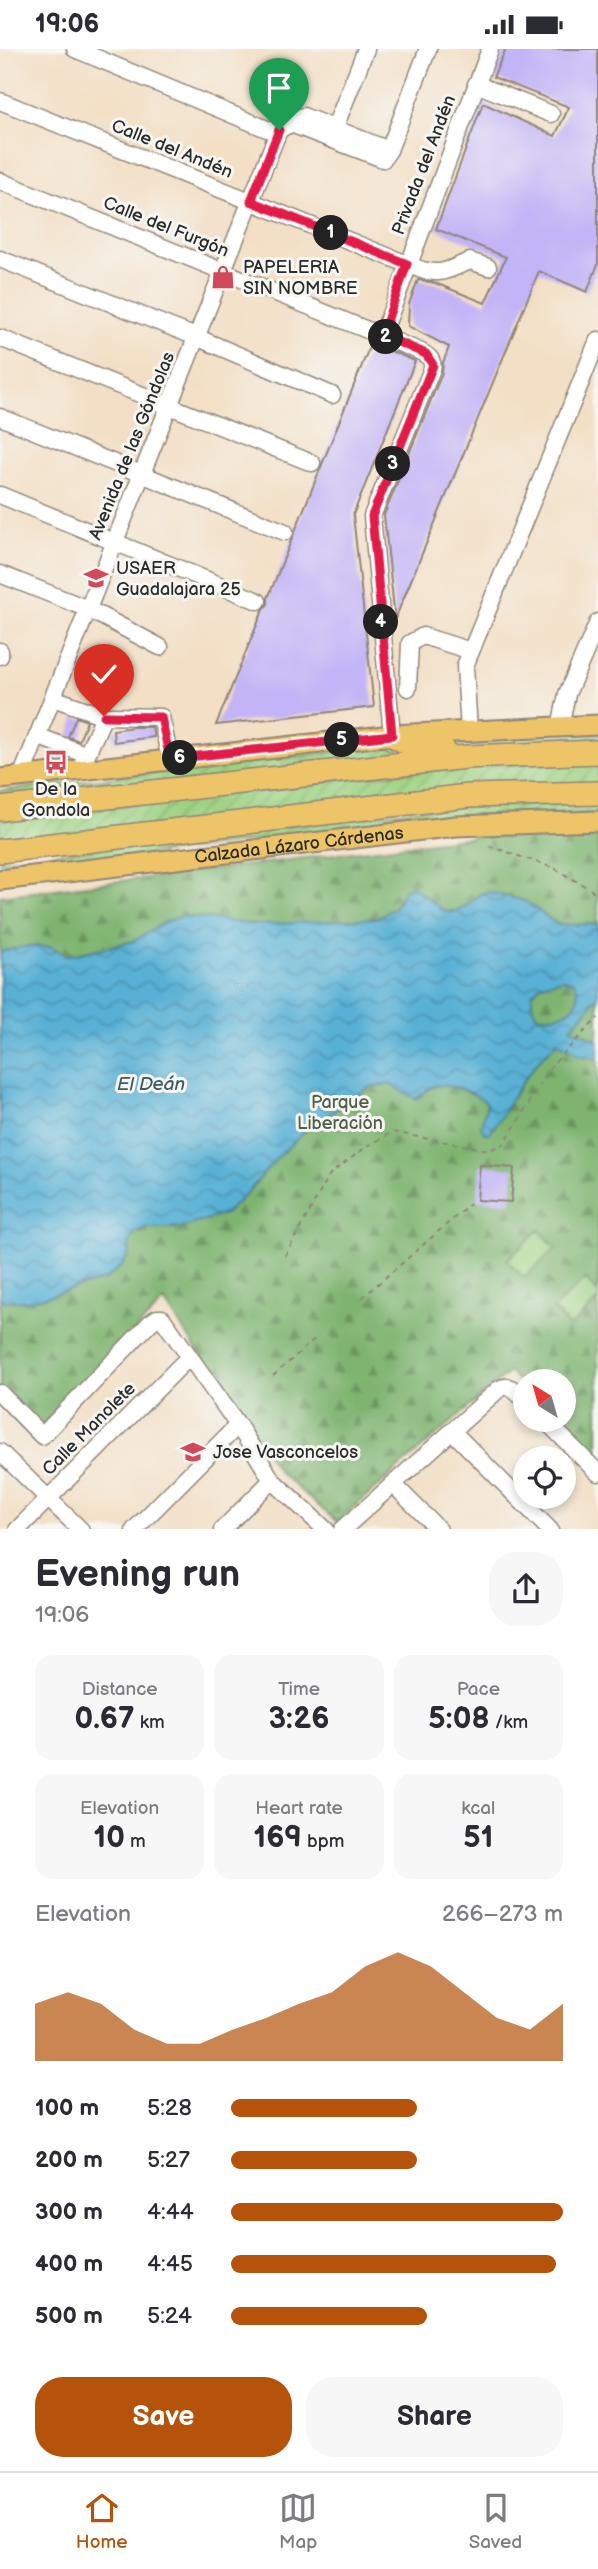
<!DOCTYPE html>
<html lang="en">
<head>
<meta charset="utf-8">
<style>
	:root { --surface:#fff; --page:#f7f7f7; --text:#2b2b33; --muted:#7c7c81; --line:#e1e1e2; --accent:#b45309 }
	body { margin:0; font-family:"Balsamiq Sans",sans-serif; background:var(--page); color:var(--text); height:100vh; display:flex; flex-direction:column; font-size:26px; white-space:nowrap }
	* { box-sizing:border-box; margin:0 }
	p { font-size:23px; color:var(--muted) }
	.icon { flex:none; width:38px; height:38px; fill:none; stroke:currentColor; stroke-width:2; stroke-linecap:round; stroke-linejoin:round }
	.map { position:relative; height:1480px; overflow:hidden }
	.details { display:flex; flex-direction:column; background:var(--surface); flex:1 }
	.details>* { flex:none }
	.needle { width:46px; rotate:323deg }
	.controls { position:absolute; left:513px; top:1320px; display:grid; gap:14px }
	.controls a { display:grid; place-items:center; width:63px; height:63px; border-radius:50%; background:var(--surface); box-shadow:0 4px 10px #0003; font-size:35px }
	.pin { position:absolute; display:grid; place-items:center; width:60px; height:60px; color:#fff; margin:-72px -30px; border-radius:50% 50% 50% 0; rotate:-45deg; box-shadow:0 0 7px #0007 }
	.pin .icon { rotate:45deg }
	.km { position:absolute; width:35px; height:35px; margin:-18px; border-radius:50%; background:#222; color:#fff; font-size:19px; line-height:35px; text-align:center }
	.round { display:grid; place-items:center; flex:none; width:74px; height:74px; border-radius:28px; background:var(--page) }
	.head { display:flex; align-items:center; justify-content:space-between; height:119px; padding:0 35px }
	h1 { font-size:38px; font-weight:700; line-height:52px }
	.metrics { display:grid; grid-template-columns:repeat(3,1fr); gap:10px; height:119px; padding:7px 35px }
	.metrics div { display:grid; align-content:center; border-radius:18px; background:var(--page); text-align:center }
	.metrics b { font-size:30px; font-weight:700 }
	.metrics small { font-size:19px; font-weight:400 }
	.metrics p { font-size:19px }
	.chart { height:196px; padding:14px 35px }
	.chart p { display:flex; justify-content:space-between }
	.chart svg { width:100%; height:126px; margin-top:7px; fill:var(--accent); opacity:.7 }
	.cta { display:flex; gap:14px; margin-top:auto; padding:14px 35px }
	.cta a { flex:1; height:80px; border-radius:28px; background:var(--accent); color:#fff; font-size:28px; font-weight:700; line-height:80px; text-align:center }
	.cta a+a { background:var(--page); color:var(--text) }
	ul { padding:0 35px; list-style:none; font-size:23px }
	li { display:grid; grid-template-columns:112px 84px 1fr; align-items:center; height:52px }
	li i { height:18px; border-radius:9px; background:var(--accent) }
	.status { display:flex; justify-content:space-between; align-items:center; height:49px; padding:0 35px; background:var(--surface); direction:ltr }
	.status svg { height:19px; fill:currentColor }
	.menu { display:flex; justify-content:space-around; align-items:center; height:98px; border-top:2px solid var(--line); background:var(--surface); font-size:19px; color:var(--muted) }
	.menu a { display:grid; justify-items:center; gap:4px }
	.menu .selected { color:var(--accent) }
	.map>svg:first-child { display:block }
	.forest { fill:url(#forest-firs); stroke:#54704e; stroke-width:2 }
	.park { fill:#9ed282; stroke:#647e56; stroke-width:2 }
	.garden { fill:url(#garden-furrows); stroke:#647e56; stroke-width:2 }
	.water { fill:url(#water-waves); stroke:#426e80; stroke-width:2; fill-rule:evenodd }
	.building { fill:#c2b4f6 }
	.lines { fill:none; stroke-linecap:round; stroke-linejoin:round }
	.minor-casing { stroke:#8f8578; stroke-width:19 }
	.major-casing { stroke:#8f8578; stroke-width:23 }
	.highway-casing { stroke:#8f8578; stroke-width:26 }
	.path { stroke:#8f8578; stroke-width:2; stroke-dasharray:5 5; stroke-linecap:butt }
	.minor { stroke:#fff; stroke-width:16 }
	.major { stroke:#eec469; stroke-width:19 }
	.highway { stroke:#eec469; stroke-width:23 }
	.route-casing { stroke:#fff; stroke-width:14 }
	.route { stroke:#e11d48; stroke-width:9 }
	.labels { text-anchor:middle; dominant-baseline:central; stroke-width:6; stroke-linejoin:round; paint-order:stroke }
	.street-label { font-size:18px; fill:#2b2b2b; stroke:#f6f6f2 }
	.poi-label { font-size:18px; fill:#2b2b2b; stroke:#f6f6f2; text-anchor:start }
	.park-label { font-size:18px; fill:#4e5d45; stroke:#f6f6f2 }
	.water-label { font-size:19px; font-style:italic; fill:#3b5a66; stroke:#f6f6f2 }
</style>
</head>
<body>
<div class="status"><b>19:06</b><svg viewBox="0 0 49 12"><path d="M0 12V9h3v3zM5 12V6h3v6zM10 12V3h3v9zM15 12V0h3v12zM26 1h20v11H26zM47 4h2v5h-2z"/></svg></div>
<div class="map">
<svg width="598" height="1481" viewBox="0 0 598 1481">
	<defs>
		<pattern id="forest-firs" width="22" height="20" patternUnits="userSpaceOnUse" patternTransform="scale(1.75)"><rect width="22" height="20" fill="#7eb470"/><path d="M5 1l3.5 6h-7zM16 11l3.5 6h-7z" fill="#67935c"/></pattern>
		<pattern id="garden-furrows" width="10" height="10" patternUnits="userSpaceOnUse" patternTransform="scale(1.75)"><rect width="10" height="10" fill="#9ed282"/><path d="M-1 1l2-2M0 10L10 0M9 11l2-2" fill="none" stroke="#88b470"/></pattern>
		<pattern id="water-waves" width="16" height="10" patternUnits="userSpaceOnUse" patternTransform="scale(1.75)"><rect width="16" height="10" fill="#58b1d5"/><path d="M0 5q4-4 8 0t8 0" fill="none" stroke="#4990ad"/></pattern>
	</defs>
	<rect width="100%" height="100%" fill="#f6f6f2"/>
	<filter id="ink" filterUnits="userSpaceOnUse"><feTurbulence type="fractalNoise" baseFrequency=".0143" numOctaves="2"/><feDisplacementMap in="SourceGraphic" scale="14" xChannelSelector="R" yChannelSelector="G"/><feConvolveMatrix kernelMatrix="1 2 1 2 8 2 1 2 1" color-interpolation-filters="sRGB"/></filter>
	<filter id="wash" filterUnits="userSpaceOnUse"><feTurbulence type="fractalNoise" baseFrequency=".00686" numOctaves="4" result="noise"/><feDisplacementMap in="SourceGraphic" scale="28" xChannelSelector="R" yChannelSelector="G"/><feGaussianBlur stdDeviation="1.57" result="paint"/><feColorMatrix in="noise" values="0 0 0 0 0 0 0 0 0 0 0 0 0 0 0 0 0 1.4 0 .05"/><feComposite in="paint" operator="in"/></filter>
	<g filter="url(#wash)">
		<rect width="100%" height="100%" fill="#f3dfc5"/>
		<path class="forest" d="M598,782V1408L559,1370H564V1332H525V1338L509,1323L337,1473L279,1423L164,1252L40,1379L0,1340V847L481,787Z"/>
		<g class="park">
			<path d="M539,1181L556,1199L524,1229L507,1211Z"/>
			<path d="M585,1230L598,1244V1251L570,1278L553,1260Z"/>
		</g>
		<g class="garden">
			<path d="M598,685V698L503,700L422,691Z"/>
			<path d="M382,697L418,707L0,756V742Z"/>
			<path d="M598,712V737L0,795V771L443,718Z"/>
			<path d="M598,754V765L555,764L451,768L0,824V811L448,757Z"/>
		</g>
		<path class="water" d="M412,837L444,862L453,863L468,856L479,845L489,843L525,852L558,876L598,875V948L571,979L598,991V1010L579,1006L558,993C525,1020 514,1050 490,1084H484L481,1076L487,1055C482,1046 445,1033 435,1037C428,1039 422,1046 416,1050L389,1035L371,1038L305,1082L275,1111L251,1140L225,1165L180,1179H148L136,1183L130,1192L129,1205L123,1216L105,1231L29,1252H0V903L28,897L52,898L66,906L76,905L134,892L167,872L185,867L258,876L377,869L395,858L403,842ZM564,930L574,933C588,959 559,971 537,966L532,957V945L541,935Z"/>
		<g id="blocks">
			<g class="building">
				<path d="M506,0H598V215L587,243L539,222L395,570L384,466L442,324L443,314L449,298L408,277L409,255L418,231L435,234L485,254L506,208L436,180L483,54L555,87L569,58L493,28Z"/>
				<path d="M371,294L415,312L353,466L374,658L216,676L263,561L268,555V549Z"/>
				<path d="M76,668L87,672L79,692L68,688Z"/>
				<path d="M133,678H152L154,688L114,693L113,681Z"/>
				<path d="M480,1116L514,1119L511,1153L477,1151Z"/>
			</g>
		</g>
	</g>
	<g filter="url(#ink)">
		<use href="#blocks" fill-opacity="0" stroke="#8f8578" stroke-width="2"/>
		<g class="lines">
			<g class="minor-casing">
				<g id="minor">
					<path d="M75,0L267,80L279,81L303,67L389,101"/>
					<path d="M476,35L551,65"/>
					<path d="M0,52L422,221C443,227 451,219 470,212L488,218"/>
					<path d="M291,75L383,110L389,101L428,0"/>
					<path d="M331,88L366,0"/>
					<path d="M0,132L419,302C427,306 434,310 432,320L372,467L392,686"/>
					<path d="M0,210L196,288L332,346"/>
					<path d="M382,287L490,0"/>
					<path d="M0,289L312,414"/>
					<path d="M0,368L285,483"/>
					<path d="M0,446L258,552"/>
					<path d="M0,525L88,560L160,598"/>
					<path d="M0,602V607"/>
					<path d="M408,639L410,594L423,587L471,602"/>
					<path d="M53,649L104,667L80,721"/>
					<path d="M104,667L161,668L170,710"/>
					<path d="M560,678L567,645L598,573"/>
					<path d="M469,682L465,617L598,291"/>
					<path d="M37,687L87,706"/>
					<path d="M21,728L279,81"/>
					<path d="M0,1344L42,1387L150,1274L157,1269H162L238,1376L272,1431L326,1481"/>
					<path d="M544,1370L598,1424"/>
					<path d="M452,1382L550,1481"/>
					<path d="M0,1403L81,1481"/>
					<path d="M393,1435L439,1481"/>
					<path d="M17,1481L189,1308"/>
					<path d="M134,1481L238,1376"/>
					<path d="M222,1481L272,1431"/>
					<path d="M342,1481L499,1340C510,1333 517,1344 525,1352"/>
				</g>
			</g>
			<g class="major-casing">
				<g id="major">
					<path d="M0,730L392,686L598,676"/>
					<path id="s1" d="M0,831L456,777L598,772"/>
				</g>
			</g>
			<g class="highway-casing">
				<g id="highway">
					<path d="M392,686L414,697L443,700"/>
					<path d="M0,760L466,708L598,703"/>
					<path d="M0,802L468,747L598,744"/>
				</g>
			</g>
			<g class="path">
				<path d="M489,797L554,819L598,845"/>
				<path d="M285,1207L330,1125L366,1098L392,1083L489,1101L504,1095L552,1016L598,969"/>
				<path d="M362,1249L470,1155"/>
				<path d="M273,1327L318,1287"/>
			</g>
			<use href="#minor" class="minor"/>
			<use href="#major" class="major"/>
			<use href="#highway" class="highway"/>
		</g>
	</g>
	<g class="lines" filter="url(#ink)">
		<g class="route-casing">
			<path id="route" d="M104,667L161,668L170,710L392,686L372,467L433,316L426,305L382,286L407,215L251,152L279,81"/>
		</g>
		<use href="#route" class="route"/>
	</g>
	<defs>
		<g id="shop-bare" transform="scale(1.89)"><path d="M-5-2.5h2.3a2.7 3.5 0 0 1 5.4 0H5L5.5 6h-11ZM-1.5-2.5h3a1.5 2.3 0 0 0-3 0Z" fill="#d1495b" stroke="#f6f6f2" stroke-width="2.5" paint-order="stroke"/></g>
		<g id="school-bare" transform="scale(1.89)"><path d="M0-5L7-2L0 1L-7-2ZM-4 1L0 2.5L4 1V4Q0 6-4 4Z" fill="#d1495b" stroke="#f6f6f2" stroke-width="2.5" paint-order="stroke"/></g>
		<g id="bus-bare" transform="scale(1.89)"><path d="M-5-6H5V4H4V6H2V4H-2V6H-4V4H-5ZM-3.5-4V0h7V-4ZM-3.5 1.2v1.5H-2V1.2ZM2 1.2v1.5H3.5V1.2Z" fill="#d1495b" stroke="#f6f6f2" stroke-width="2.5" paint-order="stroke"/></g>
	</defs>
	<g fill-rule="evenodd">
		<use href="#shop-bare" x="223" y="228"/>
		<use href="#school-bare" x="96" y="529"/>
		<use href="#bus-bare" x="56" y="713"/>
		<use href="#school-bare" x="193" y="1403"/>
	</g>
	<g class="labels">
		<g class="street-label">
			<text transform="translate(172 100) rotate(22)">Calle del Andén</text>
			<text transform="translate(424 116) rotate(-69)">Privada del Andén</text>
			<text transform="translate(166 178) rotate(22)">Calle del Furgón</text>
			<text transform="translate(132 397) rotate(-68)">Avenida de las Góndolas</text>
			<text stroke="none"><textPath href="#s1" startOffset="301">Calzada Lázaro Cárdenas</textPath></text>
			<text transform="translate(89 1380) rotate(-45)">Calle Manolete</text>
		</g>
		<g class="poi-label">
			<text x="243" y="218">PAPELERIA<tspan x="243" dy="21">SIN NOMBRE</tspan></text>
			<text x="116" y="519">USAER<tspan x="116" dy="21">Guadalajara 25</tspan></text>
			<text x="56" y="740" text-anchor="middle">De la<tspan x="56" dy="21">Gondola</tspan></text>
			<text x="213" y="1403">Jose Vasconcelos</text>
		</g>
		<g class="park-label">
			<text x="340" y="1053">Parque<tspan x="340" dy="21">Liberación</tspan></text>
		</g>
		<g class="water-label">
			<text x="151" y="1035">El Deán</text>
		</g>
	</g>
</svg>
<div class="controls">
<a><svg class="needle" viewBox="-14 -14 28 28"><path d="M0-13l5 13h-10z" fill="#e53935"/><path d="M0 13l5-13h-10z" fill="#7c7c81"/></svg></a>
<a><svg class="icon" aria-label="locate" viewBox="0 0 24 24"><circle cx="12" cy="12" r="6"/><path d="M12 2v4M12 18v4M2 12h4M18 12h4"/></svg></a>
</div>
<div class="pin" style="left:279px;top:81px;background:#1e9e55"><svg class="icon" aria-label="arrive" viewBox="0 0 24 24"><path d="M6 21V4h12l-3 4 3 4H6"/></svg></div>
<div class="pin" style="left:104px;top:667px;background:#d93025"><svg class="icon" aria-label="check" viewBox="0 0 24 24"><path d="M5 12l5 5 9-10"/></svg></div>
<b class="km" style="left:331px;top:184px">1</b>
<b class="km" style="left:386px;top:288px">2</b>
<b class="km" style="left:393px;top:415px">3</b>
<b class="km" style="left:381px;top:573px">4</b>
<b class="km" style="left:342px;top:691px">5</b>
<b class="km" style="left:180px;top:709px">6</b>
</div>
<section class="details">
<div class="head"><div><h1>Evening run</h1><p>19:06</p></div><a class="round"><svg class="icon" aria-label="share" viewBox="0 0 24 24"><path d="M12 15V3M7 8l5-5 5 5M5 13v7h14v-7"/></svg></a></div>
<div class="metrics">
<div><p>Distance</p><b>0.67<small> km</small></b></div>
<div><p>Time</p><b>3:26</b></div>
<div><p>Pace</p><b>5:08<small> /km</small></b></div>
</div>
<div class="metrics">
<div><p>Elevation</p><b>10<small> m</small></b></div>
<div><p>Heart rate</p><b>169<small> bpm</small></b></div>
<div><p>kcal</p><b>51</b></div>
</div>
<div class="chart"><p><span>Elevation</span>266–273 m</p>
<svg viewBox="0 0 160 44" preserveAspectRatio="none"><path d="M0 44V24L10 20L20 24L30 33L40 38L50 38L60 33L70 29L80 24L90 20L100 11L110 6L120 11L130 20L140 29L150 33L160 24V44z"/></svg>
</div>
<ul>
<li><b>100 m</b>5:28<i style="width:56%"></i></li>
<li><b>200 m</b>5:27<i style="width:56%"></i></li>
<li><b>300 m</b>4:44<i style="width:100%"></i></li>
<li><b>400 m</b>4:45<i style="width:98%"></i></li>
<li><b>500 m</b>5:24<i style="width:59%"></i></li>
</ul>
<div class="cta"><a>Save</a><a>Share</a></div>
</section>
<nav class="menu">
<a class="selected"><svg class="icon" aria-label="home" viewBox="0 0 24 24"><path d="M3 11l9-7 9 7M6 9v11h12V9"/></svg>Home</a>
<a><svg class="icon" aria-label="map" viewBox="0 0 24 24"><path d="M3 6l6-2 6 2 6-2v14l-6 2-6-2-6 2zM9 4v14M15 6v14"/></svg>Map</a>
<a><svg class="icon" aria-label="saved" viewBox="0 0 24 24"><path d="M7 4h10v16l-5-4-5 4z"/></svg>Saved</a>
</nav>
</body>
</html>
